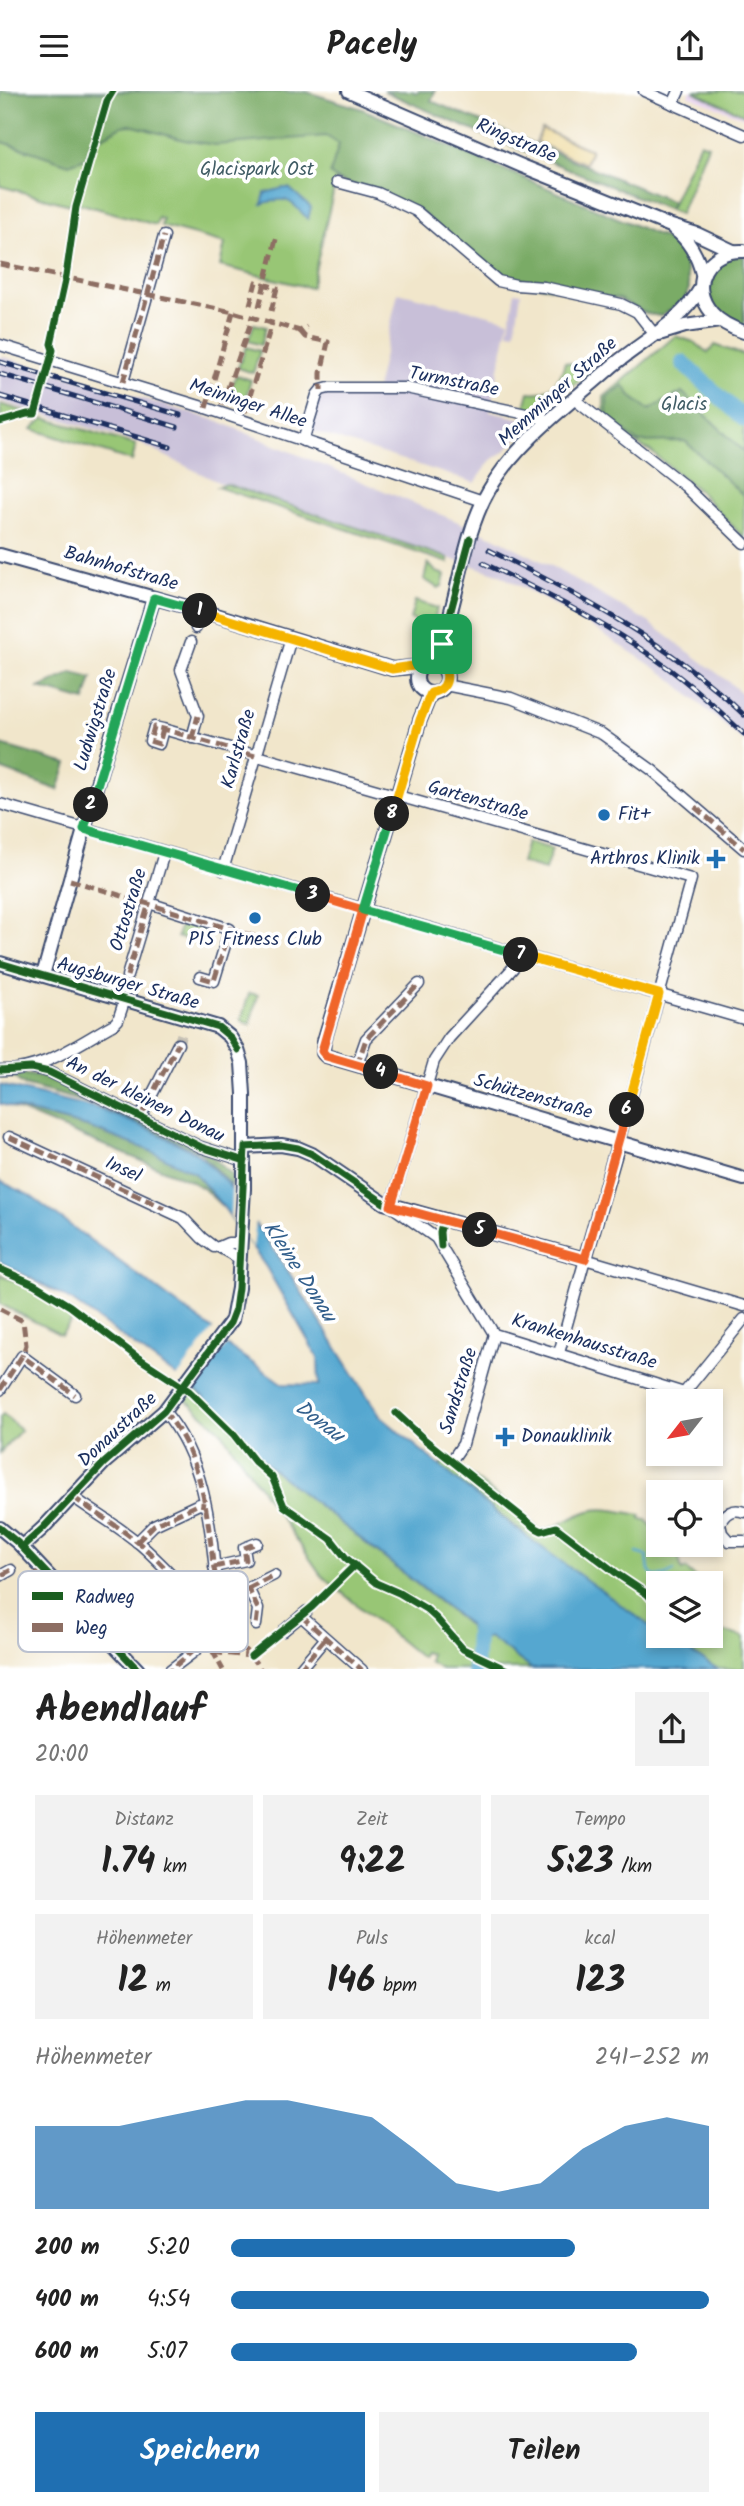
<!DOCTYPE html>
<html lang="de">
<head>
<meta charset="utf-8">
<style>
	:root { --surface:#fff; --page:#f2f2f2; --text:#222; --muted:#767676; --accent:#1f6fb2 }
	body { margin:0; font-family:Kalam,sans-serif; background:var(--page); color:var(--text); height:100vh; display:flex; flex-direction:column; font-size:26px; white-space:nowrap }
	* { box-sizing:border-box; margin:0 }
	p { font-size:23px; color:var(--muted) }
	.icon { flex:none; width:38px; height:38px; fill:none; stroke:currentColor; stroke-width:2; stroke-linecap:round; stroke-linejoin:round }
	.map { position:relative; height:1578px; overflow:hidden }
	.details { display:flex; flex-direction:column; background:var(--surface); flex:1 }
	.details>* { flex:none }
	.needle { width:46px; rotate:239deg }
	.tools { position:absolute; left:646px; top:1298px; display:grid; gap:14px }
	.tools a { display:grid; place-items:center; width:77px; height:77px; border-radius:0px; background:var(--surface); box-shadow:0 4px 10px #0003; font-size:35px }
	.pin { position:absolute; display:grid; place-items:center; width:60px; height:60px; color:#fff; margin:-30px; border-radius:14px; box-shadow:0 4px 10px #0006 }
	.km { position:absolute; width:35px; height:35px; margin:-18px; border-radius:50%; background:#222; color:#fff; font-size:19px; line-height:35px; text-align:center }
	.round { display:grid; place-items:center; flex:none; width:74px; height:74px; border-radius:0px; background:var(--page) }
	.head { display:flex; align-items:center; justify-content:space-between; height:119px; padding:0 35px }
	h1 { font-size:38px; font-weight:600; line-height:52px }
	.stats { display:grid; grid-template-columns:repeat(3,1fr); gap:10px; height:119px; padding:7px 35px }
	.stats div { display:grid; align-content:center; border-radius:0px; background:var(--page); text-align:center }
	.stats b { font-size:35px; font-weight:600 }
	.stats small { font-size:19px; font-weight:400 }
	.stats p { font-size:19px }
	.chart { height:196px; padding:14px 35px }
	.chart p { display:flex; justify-content:space-between }
	.chart svg { width:100%; height:126px; margin-top:7px; fill:var(--accent); opacity:.7 }
	.action { display:flex; gap:14px; margin-top:auto; padding:14px 35px }
	.action a { flex:1; height:80px; border-radius:0px; background:var(--accent); color:#fff; font-size:28px; font-weight:600; line-height:80px; text-align:center }
	.action a+a { background:var(--page); color:var(--text) }
	ul { padding:0 35px; list-style:none; font-size:23px }
	li { display:grid; grid-template-columns:112px 84px 1fr; align-items:center; height:52px }
	li i { height:18px; border-radius:9px; background:var(--accent) }
	header { display:flex; justify-content:space-between; align-items:center; height:91px; padding:0 35px; background:var(--surface); font-size:32px; font-weight:600 }
	.map>svg:first-child { display:block }
	.built { fill:#e7d2f0 }
	.industrial { fill:#c8bfd8 }
	.green { fill:#98c674; stroke:#5a7a69; stroke-width:2 }
	.forest { fill:#7aab66; stroke:#4a6d62; stroke-width:2 }
	.sand { fill:#eeda9e; stroke:#84847e; stroke-width:2 }
	.water { fill:#54a7d0; stroke:#386b97; stroke-width:2 }
	.pier { fill:#f1e6cb }
	.lines { fill:none; stroke-linecap:round; stroke-linejoin:round }
	.stream { stroke:#54a7d0; stroke-width:2.5 }
	.river { stroke:#54a7d0; stroke-width:16 }
	.street-tunnel { stroke:#c6c1b5; stroke-width:10; stroke-dasharray:10 5; stroke-linecap:butt }
	.street-casing { stroke:#3b4a6e; stroke-width:13 }
	.secondary-casing { stroke:#3b4a6e; stroke-width:16 }
	.street { stroke:#fff; stroke-width:10 }
	.secondary { stroke:#fff; stroke-width:12 }
	.rail-casing { stroke:#1b2f5e; stroke-width:5 }
	.rail { stroke:#fff; stroke-width:2.5; stroke-dasharray:8; stroke-linecap:butt }
	.quiet { stroke:#8d6e63; stroke-width:5; stroke-dasharray:10 5; stroke-linecap:butt }
	.cycleway-casing { stroke:#fff; stroke-width:11 }
	.cycleway { stroke:#1b5e20; stroke-width:7 }
	.split-1-casing { stroke:#fff; stroke-width:14 }
	.split-2-casing { stroke:#fff; stroke-width:14 }
	.split-3-casing { stroke:#fff; stroke-width:14 }
	.split-4-casing { stroke:#fff; stroke-width:14 }
	.split-5-casing { stroke:#fff; stroke-width:14 }
	.split-6-casing { stroke:#fff; stroke-width:14 }
	.split-7-casing { stroke:#fff; stroke-width:14 }
	.split-8-casing { stroke:#fff; stroke-width:14 }
	.split-9-casing { stroke:#fff; stroke-width:14 }
	.split-1 { stroke:#f5b400; stroke-width:9 }
	.split-2 { stroke:#22a559; stroke-width:9 }
	.split-3 { stroke:#22a559; stroke-width:9 }
	.split-4 { stroke:#f0652b; stroke-width:9 }
	.split-5 { stroke:#f0652b; stroke-width:9 }
	.split-6 { stroke:#f0652b; stroke-width:9 }
	.split-7 { stroke:#f5b400; stroke-width:9 }
	.split-8 { stroke:#22a559; stroke-width:9 }
	.split-9 { stroke:#f5b400; stroke-width:9 }
	.poi-dot { fill:#1f6fb2; stroke:#fff; stroke-width:2.5 }
	.labels { text-anchor:middle; dominant-baseline:central; stroke-width:7; stroke-linejoin:round; paint-order:stroke }
	.street-label { font-size:19px; fill:#1b2f5e; stroke:#fff }
	.park-label { font-size:19px; fill:#405c65; stroke:#fff }
	.poi-label { font-size:19px; fill:#1b2f5e; stroke:#fff; text-anchor:start }
	.water-label { font-size:21px; font-style:italic; fill:#325f8c; stroke:#fff }
	.key { fill:#fff; stroke:#bbc1cf; stroke-width:2 }
	.key-label { font-size:19px; fill:#1b2f5e }
</style>
</head>
<body>
<header><svg class="icon" aria-label="menu" viewBox="0 0 24 24"><path d="M4 6h16M4 12h16M4 18h16"/></svg>Pacely<svg class="icon" aria-label="share" viewBox="0 0 24 24"><path d="M12 15V3M7 8l5-5 5 5M5 13v7h14v-7"/></svg></header>
<div class="map">
<svg width="744" height="1579" viewBox="0 0 744 1579">
	<rect width="100%" height="100%" fill="#fff"/>
	<filter id="ink" filterUnits="userSpaceOnUse"><feTurbulence type="fractalNoise" baseFrequency=".0143" numOctaves="2"/><feDisplacementMap in="SourceGraphic" scale="14" xChannelSelector="R" yChannelSelector="G"/><feConvolveMatrix kernelMatrix="1 2 1 2 8 2 1 2 1" color-interpolation-filters="sRGB"/></filter>
	<filter id="wash" filterUnits="userSpaceOnUse"><feTurbulence type="fractalNoise" baseFrequency=".00686" numOctaves="4" result="noise"/><feDisplacementMap in="SourceGraphic" scale="28" xChannelSelector="R" yChannelSelector="G"/><feGaussianBlur stdDeviation="1.57" result="paint"/><feColorMatrix in="noise" values="0 0 0 0 0 0 0 0 0 0 0 0 0 0 0 0 0 1.4 0 .05"/><feComposite in="paint" operator="in"/></filter>
	<g filter="url(#wash)">
		<rect width="100%" height="100%" fill="#f1e6cb"/>
		<path class="built" d="M690,0H744V27L688,4Z"/>
		<g class="industrial">
			<path d="M398,201L509,229L490,321L532,330L504,361L491,369L475,392L309,339L317,309L324,302L376,299Z"/>
			<path d="M515,201L521,202L515,242L508,241Z"/>
			<path d="M0,265L218,330L494,446L551,475L650,532L729,591L744,605V651L666,584L580,528L498,483L226,395L137,351L43,323H35L28,319L0,310Z"/>
		</g>
		<g class="green">
			<path d="M0,0L307,1L362,18L669,149L684,167L689,197L685,209L661,225L648,223L619,208L597,205L417,118L336,89L311,197L220,175L225,152L161,135L163,128L158,127L156,134L71,110L70,114L0,95Z"/>
			<path d="M693,0H744V24Z"/>
			<path d="M700,51L708,54L680,123L669,119Z"/>
			<path d="M254,233L266,236L261,254L248,250Z"/>
			<path d="M675,245L694,251L708,262L715,254L744,264V447L699,400L649,359L632,351L604,327V306Z"/>
			<path d="M246,256L260,260L253,282L238,277Z"/>
			<path d="M565,271L593,278L551,313L540,326L523,323L529,301C550,304 560,290 565,271Z"/>
			<path d="M236,284L251,289L244,312L228,307Z"/>
			<path d="M0,313L27,321L1,328Z"/>
			<path d="M44,327L136,354L132,370L32,338Z"/>
			<path d="M226,393L448,467L449,472L217,396Z"/>
			<path d="M428,472L436,481L445,484L442,495L438,497L424,488Z"/>
			<path d="M415,510L437,517L433,535L410,528Z"/>
			<path d="M527,751L552,758L545,779L521,772Z"/>
			<path d="M181,831L205,838L200,853L177,846Z"/>
			<path d="M249,902L258,904L250,933L241,930Z"/>
			<path d="M0,1183L32,1198L63,1219L71,1221L69,1226L73,1228L61,1244L0,1213Z"/>
			<path d="M196,1299L237,1338L251,1358L269,1375L469,1535L489,1546L532,1578H441L429,1571L431,1563L424,1561L421,1567L322,1485L220,1339L185,1308Z"/>
			<path d="M3,1323L21,1339L0,1362V1326Z"/>
			<path d="M447,1366L542,1440C559,1436 572,1425 589,1420C605,1415 625,1422 641,1424L640,1428L646,1429L658,1441V1454H673L677,1458L682,1480L686,1478L695,1486L692,1493H658V1541L580,1487L440,1376Z"/>
			<path d="M725,1541L744,1546V1578H718L664,1545L712,1546L714,1543Z"/>
		</g>
		<g class="forest">
			<path d="M0,0L307,1L362,18L669,149L684,167L689,197L685,209L661,225L648,223L619,208L499,188L417,118L336,88L330,83L339,53L326,45L215,54L184,49L131,34L122,35L91,52L86,67L69,73L0,50Z"/>
			<path d="M384,0H412L417,2L419,0H435L431,10L673,111L669,119L460,34Z"/>
			<path d="M729,165H744V239L717,225L705,202L708,179Z"/>
			<path d="M623,294L633,307L649,319L682,301L744,361V405L685,350L637,351L607,325V307Z"/>
			<path d="M72,582L92,587L85,610L39,597Z"/>
			<path d="M1,654L67,673L58,699L0,678Z"/>
			<path d="M17,982L66,990L201,1056L232,1084V1096L199,1060L98,1014L24,994L13,986H0V983Z"/>
			<path d="M11,1016L86,1036L151,1060L195,1082L224,1117L203,1097L188,1089Z"/>
		</g>
		<path class="sand" d="M542,38L591,59L585,73L536,51Z"/>
		<g class="water">
			<path d="M283,97H289L311,116L308,128C289,109 289,104 262,113L265,102Z"/>
			<path d="M0,994L97,1017L151,1039L197,1062L227,1092L281,1169L380,1325L511,1434L658,1541V1545H664L718,1578H532L489,1546L483,1548L470,1541L469,1535L463,1529L269,1375L251,1358L237,1338L196,1299L71,1209L0,1171V1090L29,1104L221,1245L219,1249L283,1293L319,1294L318,1267L266,1176L224,1117L195,1082L151,1060L88,1036L0,1013Z"/>
		</g>
		<g class="pier">
			<path d="M232,1092L256,1127L253,1158L230,1125Z"/>
			<path d="M215,1236L224,1242L223,1248L228,1252L191,1300L175,1289Z"/>
		</g>
		<g class="lines">
			<path class="stream" d="M637,1462L647,1465L649,1480L653,1485H664L674,1480"/>
			<g class="river">
				<path d="M683,272L744,328"/>
				<path d="M475,1579L478,1525"/>
			</g>
		</g>
	</g>
	<g filter="url(#ink)">
		<g class="lines">
			<path class="street-tunnel" d="M178,953L183,939"/>
			<g class="street-casing">
				<g id="street">
					<path d="M644,0L744,44"/>
					<path d="M673,13L679,0"/>
					<path d="M337,91L378,102L416,120L498,190L516,194L544,196L621,213L637,221L655,244"/>
					<path d="M0,254L206,317L483,410"/>
					<path d="M123,291L164,145"/>
					<path d="M575,309L685,395L744,452"/>
					<path d="M303,350L317,304L321,299L329,297H406L540,326L549,330"/>
					<path d="M196,537L201,520"/>
					<path d="M191,551L181,579L198,625L192,647"/>
					<path d="M445,594L511,607L602,643L652,679L744,758"/>
					<path d="M163,638L159,653L150,650L154,636L163,638C339,688 515,739 691,788L619,1050"/>
					<path d="M0,713L744,928"/>
					<path d="M223,779L291,547"/>
					<path d="M149,812L230,838L214,890L200,886"/>
					<path d="M517,863L513,877L449,947L434,970L391,1115L436,1147L494,1243L684,1302L744,1228"/>
					<path d="M127,885L164,762"/>
					<path d="M357,974L366,948L419,893"/>
					<path d="M31,977L49,981L201,1056L245,1070"/>
					<path d="M0,979C42,981 79,952 114,933L118,929L125,908"/>
					<path d="M141,1025L178,953"/>
					<path d="M9,1046L183,1127L202,1147L214,1156"/>
					<path d="M219,1156L240,1168"/>
					<path d="M219,1156L228,1152H241"/>
					<path d="M559,1262L585,1168L744,1215"/>
					<path d="M0,1299L22,1265L75,1304"/>
					<path d="M164,1320C208,1371 211,1444 218,1509L214,1524"/>
					<path d="M454,1366L463,1353L494,1243"/>
					<path d="M73,1406C95,1422 120,1436 141,1454C164,1474 184,1499 209,1517L217,1514"/>
					<path d="M744,1421C733,1417 724,1422 720,1433L722,1442L729,1450H744"/>
					<path d="M137,1451L154,1434L199,1413L205,1414"/>
					<path d="M214,1476L246,1469L244,1457L257,1452"/>
					<path d="M0,1485L11,1479"/>
					<path d="M248,1497L274,1484"/>
					<path d="M218,1509L248,1497L258,1518L256,1534"/>
					<path d="M301,1525L362,1579"/>
					<path d="M283,1540L307,1520"/>
					<path d="M170,1579L195,1560L202,1550"/>
					<path d="M299,1579L325,1548"/>
				</g>
			</g>
			<g class="secondary-casing">
				<g id="secondary">
					<path d="M349,0L522,75L668,134L697,143L733,160"/>
					<path d="M674,138C688,148 698,165 702,183"/>
					<path d="M744,160C708,158 687,193 712,222C720,231 732,237 744,241"/>
					<path d="M659,243L685,235L720,230"/>
					<path d="M0,464L216,524L392,578L422,575"/>
					<path d="M434,572C436,564 439,559 442,552C446,541 449,528 452,516C462,478 469,433 489,399C517,351 567,315 609,278C637,253 681,232 700,198"/>
					<circle cx="432" cy="587" r="15"/>
					<path d="M431,602L420,629L324,950L323,962L326,965L357,974L744,1088"/>
					<path d="M0,872L218,936L230,946L238,959L242,972L244,1003V1098L238,1197L232,1229L164,1320L104,1372L43,1437L22,1456"/>
					<path d="M43,884L100,682L154,507"/>
					<path d="M245,1056L281,1054L298,1057L312,1063L384,1112L585,1168L619,1050"/>
					<path d="M0,1437L18,1452L138,1579"/>
				</g>
			</g>
			<use href="#street" class="street"/>
			<use href="#secondary" class="secondary"/>
			<g class="rail-casing">
				<g id="rail">
					<path d="M0,271L180,324"/>
					<path d="M0,283L177,336"/>
					<path d="M0,305L170,356"/>
					<path d="M489,459C578,503 672,554 744,624"/>
					<path d="M483,472C556,507 630,544 692,596C710,611 727,627 744,643"/>
				</g>
			</g>
			<use href="#rail" class="rail"/>
			<g class="quiet">
				<path d="M0,173L233,221L300,240L307,236"/>
				<path d="M250,214L256,191L277,197L271,220"/>
				<path d="M259,216L276,148"/>
				<path d="M300,240L305,246L328,251L321,282V299"/>
				<path d="M123,291L164,145"/>
				<path d="M222,314L250,234"/>
				<path d="M206,317L233,221"/>
				<path d="M245,321L272,232"/>
				<path d="M163,638L159,653L150,650L154,636L163,638L255,665"/>
				<path d="M192,647L198,625"/>
				<path d="M695,716L744,758"/>
				<path d="M70,789L230,838L214,890L200,886"/>
				<path d="M230,838L263,848"/>
				<path d="M127,885L149,812"/>
				<path d="M357,974L366,948L419,893"/>
				<path d="M141,1025L178,953"/>
				<path d="M9,1046L164,1117"/>
				<path d="M0,1218L23,1230L26,1254L22,1265"/>
				<path d="M0,1299L22,1265L75,1304"/>
				<path d="M164,1320C201,1363 207,1418 213,1472C215,1484 219,1498 218,1510C215,1542 193,1561 170,1579"/>
				<path d="M73,1406C95,1422 120,1436 141,1454C164,1474 184,1499 209,1517L217,1514"/>
				<path d="M137,1451L154,1434L199,1413L205,1414"/>
				<path d="M214,1476L246,1469L244,1457L257,1452"/>
				<path d="M2,1484L11,1479"/>
				<path d="M23,1496L43,1478"/>
				<path d="M248,1497L274,1484"/>
				<path d="M218,1509L248,1497L258,1518L256,1534"/>
				<path d="M33,1511L56,1491"/>
				<path d="M214,1524L218,1545C238,1547 250,1564 261,1579"/>
				<path d="M301,1525L362,1579"/>
				<path d="M202,1550L219,1562L251,1565"/>
				<path d="M212,1559L223,1579"/>
				<path d="M299,1579L325,1548"/>
			</g>
			<g class="cycleway-casing">
				<g id="cycleway">
					<path d="M0,331L27,323H35L53,259L51,253L66,185L76,116L107,10L113,0"/>
					<path d="M439,573L442,553L470,448"/>
					<path d="M0,872L218,936L230,946L238,959"/>
					<path d="M0,979L31,977L49,981L201,1056L245,1070"/>
					<path d="M0,1178L34,1193L70,1215L137,1266L189,1300L234,1344L255,1371L272,1386L284,1415L331,1448L346,1467L376,1492L399,1502L426,1518L437,1528L463,1558L507,1579"/>
					<path d="M396,1322L424,1348L536,1437L542,1440L556,1436L620,1485L647,1503L658,1515"/>
					<path d="M0,1437L18,1452L138,1579"/>
					<path d="M22,1456L43,1437L104,1372L164,1320L230,1232L235,1219L238,1197L245,1056L281,1054L298,1057L312,1063L384,1112L443,1128L440,1141L441,1155"/>
					<path d="M251,1565L312,1516L355,1474"/>
				</g>
			</g>
			<use href="#cycleway" class="cycleway"/>
		</g>
	</g>
	<g class="lines" filter="url(#ink)">
		<g class="split-1-casing">
			<path id="split-1" d="M200,520L392,578L434,572L442,553"/>
		</g>
		<g class="split-2-casing">
			<path id="split-2" d="M91,714L154,507L200,520"/>
		</g>
		<g class="split-3-casing">
			<path id="split-3" d="M91,714L84,738L313,804"/>
		</g>
		<g class="split-4-casing">
			<path id="split-4" d="M313,804L363,819L322,960L326,965L381,981"/>
		</g>
		<g class="split-5-casing">
			<path id="split-5" d="M381,981L427,995L391,1115L480,1139"/>
		</g>
		<g class="split-6-casing">
			<path id="split-6" d="M480,1139L585,1168L627,1019"/>
		</g>
		<g class="split-7-casing">
			<path id="split-7" d="M521,864L659,903L627,1019"/>
		</g>
		<g class="split-8-casing">
			<path id="split-8" d="M392,723L363,819L521,864"/>
		</g>
		<g class="split-9-casing">
			<path id="split-9" d="M392,723L420,629L431,602C443,600 449,592 446,580L439,573L442,553"/>
		</g>
		<use href="#split-1" class="split-1"/>
		<use href="#split-2" class="split-2"/>
		<use href="#split-3" class="split-3"/>
		<use href="#split-4" class="split-4"/>
		<use href="#split-5" class="split-5"/>
		<use href="#split-6" class="split-6"/>
		<use href="#split-7" class="split-7"/>
		<use href="#split-8" class="split-8"/>
		<use href="#split-9" class="split-9"/>
	</g>
	<g class="poi-dot">
		<circle cx="604" cy="724" r="7"/>
		<path d="M712.5 757.5h7v7h7v7h-7v7h-7v-7h-7v-7h7z"/>
		<circle cx="255" cy="827" r="7"/>
		<path d="M501.5 1335.5h7v7h7v7h-7v7h-7v-7h-7v-7h7z"/>
	</g>
	<g class="labels">
		<g class="street-label">
			<text transform="translate(516 50) rotate(23)">Ringstraße</text>
			<text transform="translate(454 291) rotate(11)">Turmstraße</text>
			<text transform="translate(558 301) rotate(-42)">Memminger Straße</text>
			<text transform="translate(248 313) rotate(18)">Meininger Allee</text>
			<text transform="translate(121 478) rotate(16)">Bahnhofstraße</text>
			<text transform="translate(96 629) rotate(-73)">Ludwigstraße</text>
			<text transform="translate(239 658) rotate(-74)">Karlstraße</text>
			<text transform="translate(478 710) rotate(16)">Gartenstraße</text>
			<text transform="translate(129 819) rotate(-73)">Ottostraße</text>
			<text transform="translate(128 893) rotate(16)">Augsburger Straße</text>
			<text transform="translate(533 1006) rotate(16)">Schützenstraße</text>
			<text transform="translate(145 1009) rotate(26)">An der kleinen Donau</text>
			<text transform="translate(123 1079) rotate(25)">Insel</text>
			<text transform="translate(584 1251) rotate(17)">Krankenhausstraße</text>
			<text transform="translate(459 1300) rotate(-73)">Sandstraße</text>
			<text transform="translate(118 1339) rotate(-43)">Donaustraße</text>
		</g>
		<g class="park-label">
			<text x="257" y="79">Glacispark Ost</text>
			<text x="684" y="314">Glacis</text>
		</g>
		<g class="poi-label">
			<text x="618" y="724">Fit+</text>
			<text x="700" y="768" text-anchor="end">Arthros Klinik</text>
			<text x="255" y="849" text-anchor="middle">P15 Fitness Club</text>
			<text x="521" y="1346">Donauklinik</text>
		</g>
		<g class="water-label">
			<text transform="translate(299 1181) rotate(57)">Kleine Donau</text>
			<text transform="translate(319 1331) rotate(37)">Donau</text>
		</g>
	</g>
	<rect x="18" y="1480" width="230" height="81" rx="10" class="key"/>
	<rect x="32" y="1501" width="31" height="8" fill="#1b5e20"/>
	<rect x="32" y="1532" width="31" height="9" fill="#8d6e63"/>
	<g class="key-label">
		<text x="75" y="1512">Radweg</text>
		<text x="75" y="1543">Weg</text>
	</g>
</svg>
<div class="tools">
<a><svg class="needle" viewBox="-14 -14 28 28"><path d="M0-13l5 13h-10z" fill="#e53935"/><path d="M0 13l5-13h-10z" fill="#767676"/></svg></a>
<a><svg class="icon" aria-label="locate" viewBox="0 0 24 24"><circle cx="12" cy="12" r="6"/><path d="M12 2v4M12 18v4M2 12h4M18 12h4"/></svg></a>
<a><svg class="icon" aria-label="layers" viewBox="0 0 24 24"><path d="M12 4l9 5-9 5-9-5zM3 14l9 5 9-5"/></svg></a>
</div>
<div class="pin" style="left:442px;top:553px;background:#1e9e55"><svg class="icon" aria-label="arrive" viewBox="0 0 24 24"><path d="M6 21V4h12l-3 4 3 4H6"/></svg></div>
<b class="km" style="left:200px;top:520px">1</b>
<b class="km" style="left:91px;top:714px">2</b>
<b class="km" style="left:313px;top:804px">3</b>
<b class="km" style="left:381px;top:981px">4</b>
<b class="km" style="left:480px;top:1139px">5</b>
<b class="km" style="left:627px;top:1019px">6</b>
<b class="km" style="left:521px;top:864px">7</b>
<b class="km" style="left:392px;top:723px">8</b>
</div>
<section class="details">
<div class="head"><div><h1>Abendlauf</h1><p>20:00</p></div><a class="round"><svg class="icon" aria-label="share" viewBox="0 0 24 24"><path d="M12 15V3M7 8l5-5 5 5M5 13v7h14v-7"/></svg></a></div>
<div class="stats">
<div><p>Distanz</p><b>1.74<small> km</small></b></div>
<div><p>Zeit</p><b>9:22</b></div>
<div><p>Tempo</p><b>5:23<small> /km</small></b></div>
</div>
<div class="stats">
<div><p>Höhenmeter</p><b>12<small> m</small></b></div>
<div><p>Puls</p><b>146<small> bpm</small></b></div>
<div><p>kcal</p><b>123</b></div>
</div>
<div class="chart"><p><span>Höhenmeter</span>241–252 m</p>
<svg viewBox="0 0 160 44" preserveAspectRatio="none"><path d="M0 44V15L10 15L20 15L30 12L40 9L50 6L60 6L70 9L80 12L90 23L100 35L110 38L120 35L130 23L140 15L150 12L160 15V44z"/></svg>
</div>
<ul>
<li><b>200 m</b>5:20<i style="width:72%"></i></li>
<li><b>400 m</b>4:54<i style="width:100%"></i></li>
<li><b>600 m</b>5:07<i style="width:85%"></i></li>
</ul>
<div class="action"><a>Speichern</a><a>Teilen</a></div>
</section>
</body>
</html>
